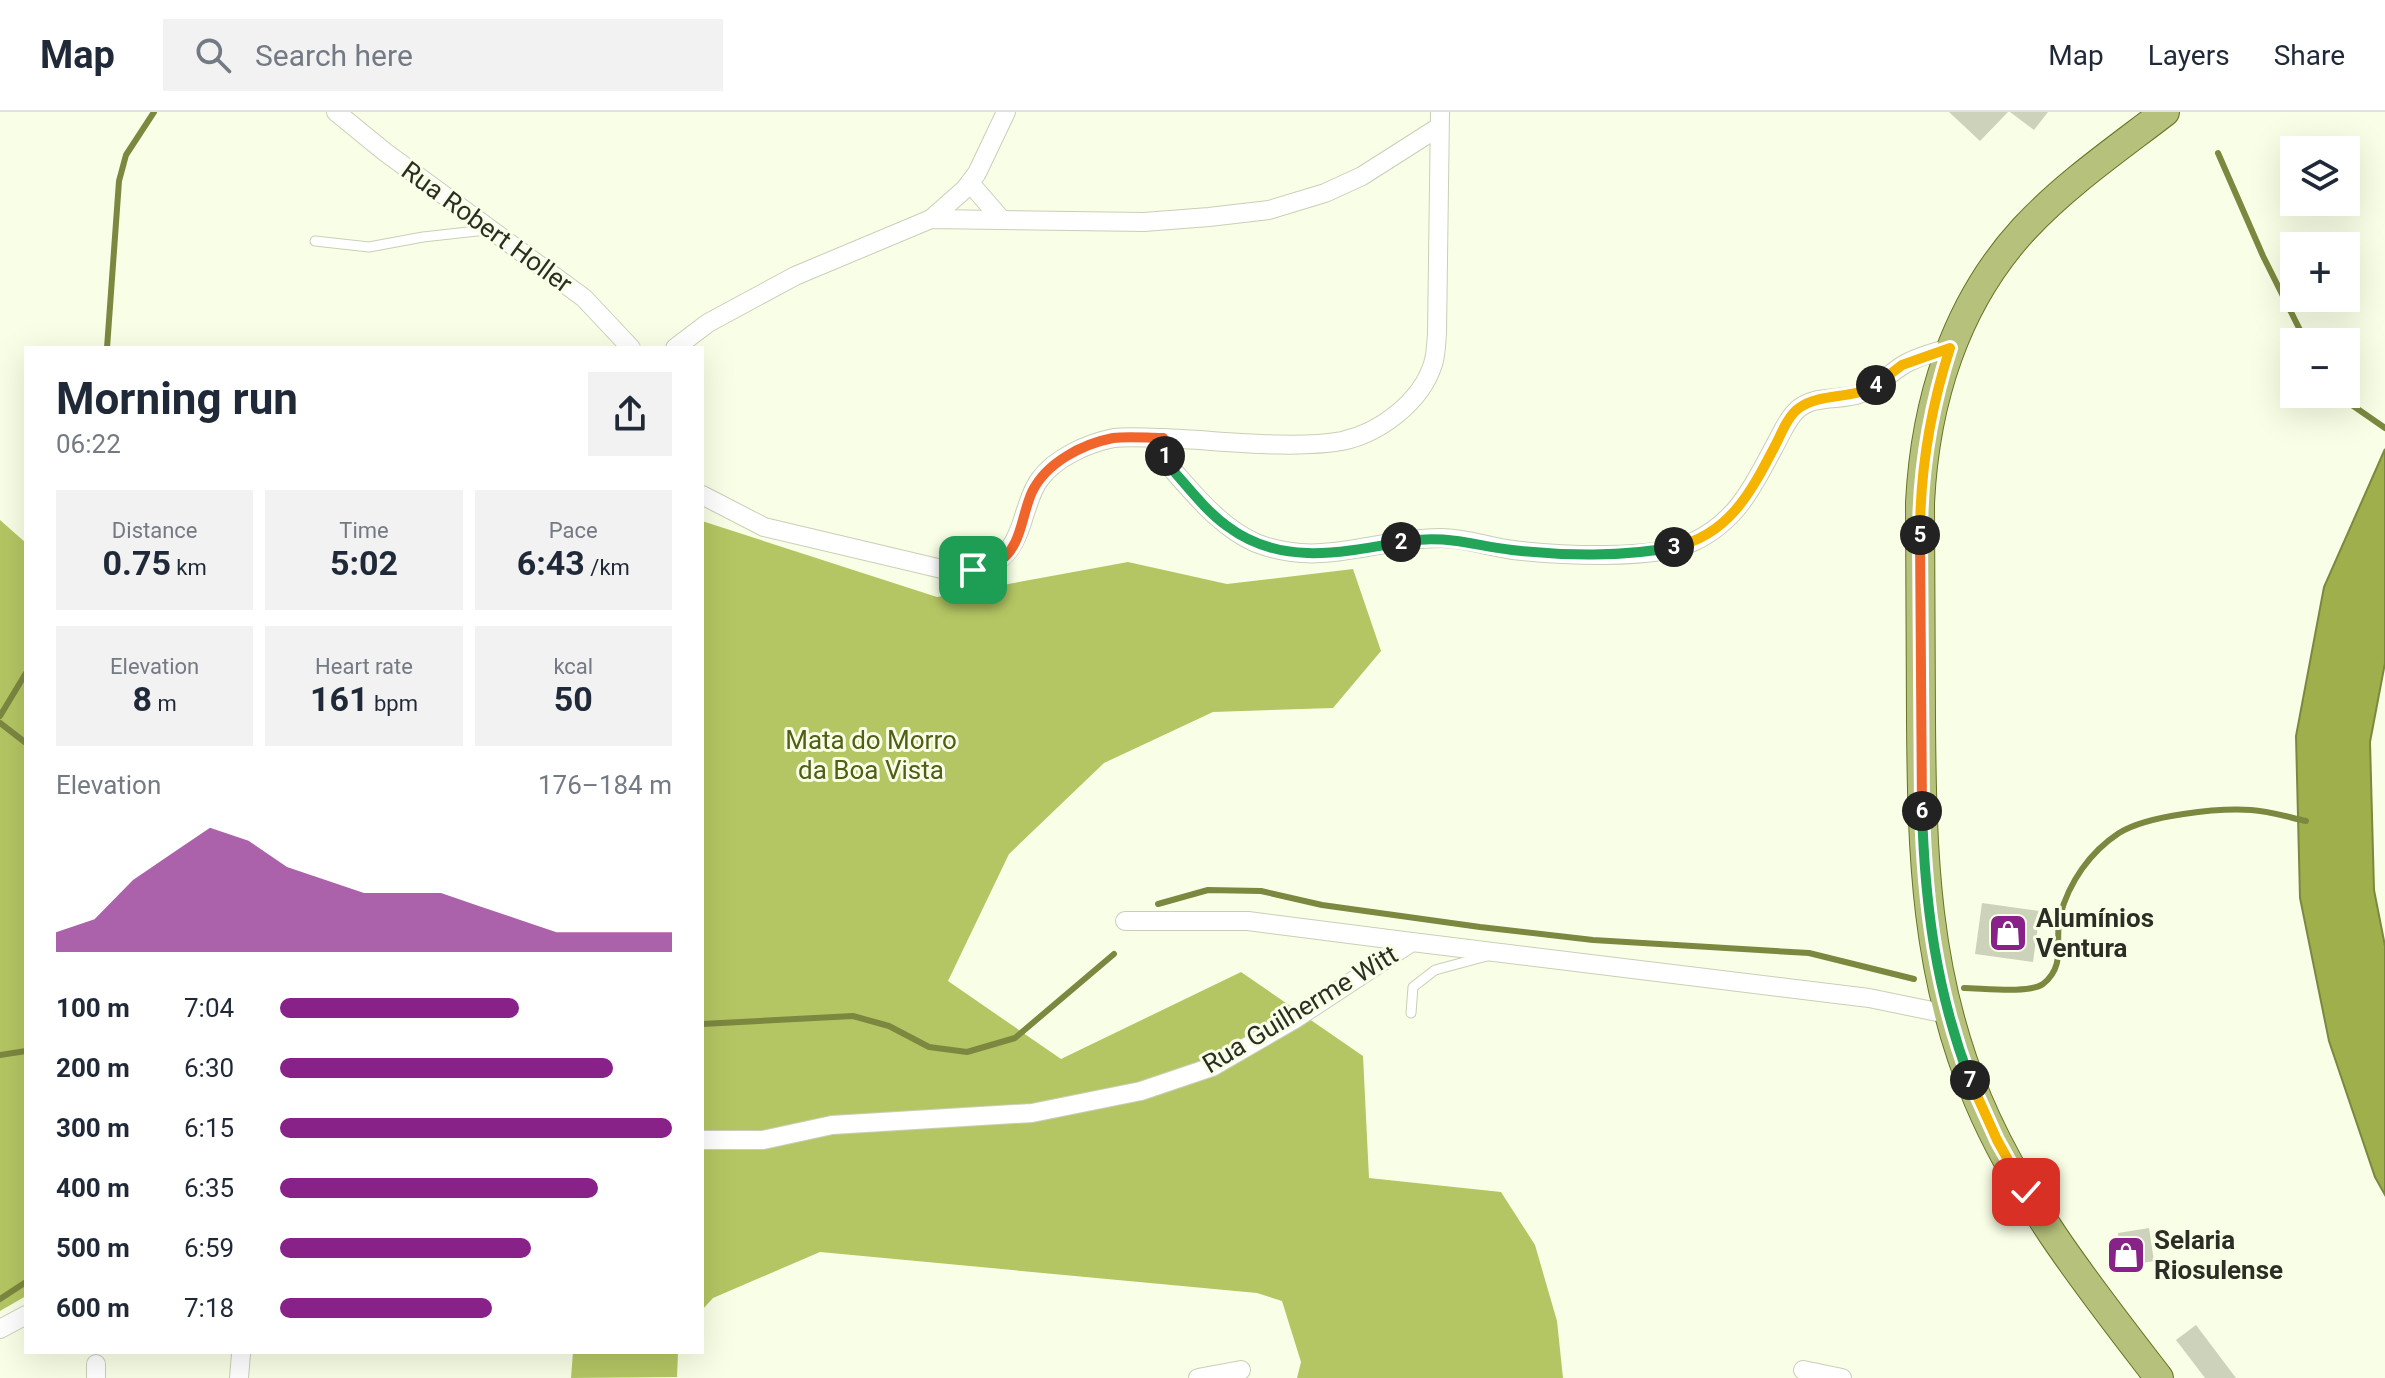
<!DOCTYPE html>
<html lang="en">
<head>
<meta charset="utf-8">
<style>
	:root { --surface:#fff; --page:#f2f2f3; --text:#1f2937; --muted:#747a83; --line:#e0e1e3; --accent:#882188 }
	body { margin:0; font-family:Roboto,sans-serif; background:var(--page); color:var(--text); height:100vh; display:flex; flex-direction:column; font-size:30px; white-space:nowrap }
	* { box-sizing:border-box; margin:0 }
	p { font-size:26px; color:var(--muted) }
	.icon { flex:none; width:44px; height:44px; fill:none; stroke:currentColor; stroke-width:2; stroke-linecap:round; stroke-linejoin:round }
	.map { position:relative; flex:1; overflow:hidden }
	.details { position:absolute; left:24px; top:234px; width:680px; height:1008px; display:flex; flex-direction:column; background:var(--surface); border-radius:0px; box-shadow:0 8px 32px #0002 }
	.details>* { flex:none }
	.tools { position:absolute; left:2280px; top:24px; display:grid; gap:16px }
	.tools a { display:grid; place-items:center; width:80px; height:80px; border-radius:0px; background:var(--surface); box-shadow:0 8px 32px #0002; font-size:40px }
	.pin { position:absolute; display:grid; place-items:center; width:68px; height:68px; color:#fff; margin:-34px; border-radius:16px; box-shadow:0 4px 12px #0006 }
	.km { position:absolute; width:40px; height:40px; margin:-20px; border-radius:50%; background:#222; color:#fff; font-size:22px; line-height:40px; text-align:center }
	.round { display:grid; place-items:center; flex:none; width:84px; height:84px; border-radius:0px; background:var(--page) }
	.head { display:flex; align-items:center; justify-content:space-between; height:136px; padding:0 32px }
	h1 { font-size:44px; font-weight:700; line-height:60px }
	.stats { display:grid; grid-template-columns:repeat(3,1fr); gap:12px; height:136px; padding:8px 32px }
	.stats div { display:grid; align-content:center; border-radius:0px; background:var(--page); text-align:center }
	.stats b { font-size:34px; font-weight:700 }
	.stats small { font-size:22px; font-weight:400 }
	.stats p { font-size:22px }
	.chart { height:224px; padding:16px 32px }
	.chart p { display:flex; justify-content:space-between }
	.chart svg { width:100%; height:144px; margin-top:8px; fill:var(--accent); opacity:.7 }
	ul { padding:0 32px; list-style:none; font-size:26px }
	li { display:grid; grid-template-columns:128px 96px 1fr; align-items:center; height:60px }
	li i { height:20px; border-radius:10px; background:var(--accent) }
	header { display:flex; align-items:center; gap:48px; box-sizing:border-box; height:112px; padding:0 40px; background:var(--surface); border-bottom:2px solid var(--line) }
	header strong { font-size:38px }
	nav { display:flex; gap:44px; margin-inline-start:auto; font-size:28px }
	.search { width:560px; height:72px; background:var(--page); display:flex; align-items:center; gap:20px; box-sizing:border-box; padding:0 28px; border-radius:0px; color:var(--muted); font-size:30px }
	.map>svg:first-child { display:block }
	.forest { fill:#b4c663 }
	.water { fill:#9eaf4c; stroke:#7c8840; stroke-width:2 }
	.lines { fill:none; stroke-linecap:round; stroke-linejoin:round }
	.stream { stroke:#7c8840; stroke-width:6 }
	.building { fill:#cdd3bb }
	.service-casing { stroke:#c9cfb7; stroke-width:11 }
	.minor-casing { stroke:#c9cfb7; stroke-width:20 }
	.primary-casing { stroke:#667224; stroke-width:30 }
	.service { stroke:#fff; stroke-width:9 }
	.minor { stroke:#fff; stroke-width:18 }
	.primary { stroke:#b6c17b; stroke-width:28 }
	.split-1-casing { stroke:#fff; stroke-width:16 }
	.split-2-casing { stroke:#fff; stroke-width:16 }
	.split-3-casing { stroke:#fff; stroke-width:16 }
	.split-4-casing { stroke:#fff; stroke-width:16 }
	.split-5-casing { stroke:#fff; stroke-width:16 }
	.split-6-casing { stroke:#fff; stroke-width:16 }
	.split-7-casing { stroke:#fff; stroke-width:16 }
	.split-8-casing { stroke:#fff; stroke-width:16 }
	.split-1 { stroke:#f0652b; stroke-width:10 }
	.split-2 { stroke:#22a559; stroke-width:10 }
	.split-3 { stroke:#22a559; stroke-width:10 }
	.split-4 { stroke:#f5b400; stroke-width:10 }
	.split-5 { stroke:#f5b400; stroke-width:10 }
	.split-6 { stroke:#f0652b; stroke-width:10 }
	.split-7 { stroke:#22a559; stroke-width:10 }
	.split-8 { stroke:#f5b400; stroke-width:10 }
	.labels { text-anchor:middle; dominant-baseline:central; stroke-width:6; stroke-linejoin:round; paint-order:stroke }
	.street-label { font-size:26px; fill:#2c2e25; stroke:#f9ffe6 }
	.park-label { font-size:26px; fill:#525e16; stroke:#f9ffe6 }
	.poi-label { font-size:26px; font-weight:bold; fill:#2c2e25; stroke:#f9ffe6; text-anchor:start }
</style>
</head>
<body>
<header>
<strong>Map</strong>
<div class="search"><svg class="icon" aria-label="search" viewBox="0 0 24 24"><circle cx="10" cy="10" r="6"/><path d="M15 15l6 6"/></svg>Search here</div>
<nav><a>Map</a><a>Layers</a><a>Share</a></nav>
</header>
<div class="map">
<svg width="2385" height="1266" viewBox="0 0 2385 1266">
	<rect width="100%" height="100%" fill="#f9ffe6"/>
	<g class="forest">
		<path d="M0,408L26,431V1184L0,1199Z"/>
		<path d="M702,409L937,485L1128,450L1227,472L1353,457L1381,539L1333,596L1213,600L1104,651L1009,742L948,869L1061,947L1241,860L1363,944L1369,1066L1501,1080L1535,1133L1557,1209L1563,1266H1297L1301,1250L1282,1189L1257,1181L820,1140L713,1186L702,1198Z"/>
		<path d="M573,1240H678L677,1265L571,1266Z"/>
	</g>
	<path class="water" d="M2385,337V551L2370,630L2374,778L2385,834V1083L2375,1065L2329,929L2300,786L2296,624L2324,475Z"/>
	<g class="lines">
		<g class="stream">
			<path d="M2218,41L2263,144L2306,230"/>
			<path d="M107,236L119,69L126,43L154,0"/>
			<path d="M2342,282L2349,291L2385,316"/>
			<path d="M0,604L26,561"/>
			<path d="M0,611L26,631"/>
			<path d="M1158,792L1208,778L1261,779L1322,793L1480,815L1593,828L1809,841L1914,867"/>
			<path d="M1964,876C1982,876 2029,882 2043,872C2067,853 2054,829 2060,804C2069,770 2090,740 2119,721C2148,703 2218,696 2251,698C2269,699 2288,705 2306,709"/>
			<path d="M702,912L853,904L889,914L929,935L967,940L1015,926L1114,842"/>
			<path d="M0,943L26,939"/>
			<path d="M0,1187L26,1170"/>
		</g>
	</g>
	<g class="building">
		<path d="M1949,0H2008L1980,29Z"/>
		<path d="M2010,0H2048L2034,18Z"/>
		<path d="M1982,791L2040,799L2033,850L1975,842Z"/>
		<path d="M2149,1116L2154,1149L2123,1154L2118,1121Z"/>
		<path d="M2196,1213L2236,1266H2205L2176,1228Z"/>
	</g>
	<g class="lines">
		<g class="service-casing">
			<g id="service">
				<path d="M315,129L369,135L423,125L486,118"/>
				<path d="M1411,901L1413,875L1435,858L1487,844"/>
			</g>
		</g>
		<g class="minor-casing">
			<g id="minor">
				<path d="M336,0L385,40L584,186L631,236"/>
				<path d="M970,71L1002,108"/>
				<path d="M931,107L965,77L977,61L1006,0"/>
				<path d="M675,236L708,211L795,164L931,107L1144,110L1209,105L1269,98L1325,81L1362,64L1439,15"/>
				<path d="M1163,326C1217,328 1291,338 1342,329C1380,321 1421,290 1433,252C1436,243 1436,232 1437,222L1440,0"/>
				<path d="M702,383L764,415L946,458C995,458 1011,450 1025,401C1029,390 1032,377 1040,367C1055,346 1088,331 1114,326C1130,324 1147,326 1163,326L1166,347L1170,355C1195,383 1221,416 1256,431C1322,457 1375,426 1441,426C1466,426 1489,435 1513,438C1557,443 1654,449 1693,430C1736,410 1753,375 1774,335C1781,323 1786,309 1796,299C1813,282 1839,289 1859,282C1877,276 1889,261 1905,252C1919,244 1935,240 1950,236"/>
				<path d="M1125,809H1248L1412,830"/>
				<path d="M702,1028H763L832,1013L1032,1001L1141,979L1212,955L1295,907L1412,830L1869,886L1947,902"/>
				<path d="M0,1217L26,1203"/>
				<path d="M96,1252V1266"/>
				<path d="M1803,1258L1842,1266"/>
				<path d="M239,1266L241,1242"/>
				<path d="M1198,1266L1241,1258"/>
			</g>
		</g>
		<g class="primary-casing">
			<path id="primary" d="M2159,1266C2092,1179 2021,1090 1978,988C1925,863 1922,741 1921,608C1921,536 1920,463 1920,391C1925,290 1955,192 2024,117C2066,72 2117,37 2165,0"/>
		</g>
		<use href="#service" class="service"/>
		<use href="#minor" class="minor"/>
		<use href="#primary" class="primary"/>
	</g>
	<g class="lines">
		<g class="split-1-casing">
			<path id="split-1" d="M973,458C980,456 990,455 997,451C1022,436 1021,404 1032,380C1046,351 1082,332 1113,326C1129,324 1147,326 1163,326L1165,344"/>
		</g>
		<g class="split-2-casing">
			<path id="split-2" d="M1165,344L1170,355C1188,375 1205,398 1227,414C1280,454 1340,441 1401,430"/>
		</g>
		<g class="split-3-casing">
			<path id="split-3" d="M1401,430C1443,422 1472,433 1512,438C1563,444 1625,445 1674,435"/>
		</g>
		<g class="split-4-casing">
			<path id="split-4" d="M1674,435C1730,423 1752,378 1776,332C1782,320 1788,304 1799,296C1822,280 1852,288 1876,273"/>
		</g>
		<g class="split-5-casing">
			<path id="split-5" d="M1876,273L1902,253L1950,236C1930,298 1920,358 1920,423"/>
		</g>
		<g class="split-6-casing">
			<path id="split-6" d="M1920,423L1922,699"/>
		</g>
		<g class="split-7-casing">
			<path id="split-7" d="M1922,699C1925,794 1936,878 1970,968"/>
		</g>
		<g class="split-8-casing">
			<path id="split-8" d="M1970,968L1997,1028L2026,1080"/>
		</g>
		<use href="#split-1" class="split-1"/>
		<use href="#split-2" class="split-2"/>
		<use href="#split-3" class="split-3"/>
		<use href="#split-4" class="split-4"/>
		<use href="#split-5" class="split-5"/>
		<use href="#split-6" class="split-6"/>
		<use href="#split-7" class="split-7"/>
		<use href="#split-8" class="split-8"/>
	</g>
	<defs>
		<g id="shop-square" transform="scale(2)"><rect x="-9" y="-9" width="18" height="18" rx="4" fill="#882188" stroke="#f9ffe6"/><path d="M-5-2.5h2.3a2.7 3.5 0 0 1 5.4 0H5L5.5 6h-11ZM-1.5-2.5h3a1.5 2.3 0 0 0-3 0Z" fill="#fff"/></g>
	</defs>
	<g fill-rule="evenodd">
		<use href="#shop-square" x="2008" y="821"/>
		<use href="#shop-square" x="2126" y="1143"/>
	</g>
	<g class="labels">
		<g class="street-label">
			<text transform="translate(487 115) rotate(36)">Rua Robert Holler</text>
			<text transform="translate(1300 897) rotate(-31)">Rua Guilherme Witt</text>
		</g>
		<g class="park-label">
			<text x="871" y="628">Mata do Morro<tspan x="871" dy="30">da Boa Vista</tspan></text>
		</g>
		<g class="poi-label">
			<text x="2036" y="806">Alumínios<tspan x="2036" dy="30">Ventura</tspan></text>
			<text x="2154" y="1128">Selaria<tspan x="2154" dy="30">Riosulense</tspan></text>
		</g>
	</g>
</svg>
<div class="tools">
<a><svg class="icon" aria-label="layers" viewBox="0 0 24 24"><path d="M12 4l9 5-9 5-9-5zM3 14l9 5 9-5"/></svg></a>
<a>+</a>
<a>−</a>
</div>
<div class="pin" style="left:973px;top:458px;background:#1e9e55"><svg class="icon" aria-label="arrive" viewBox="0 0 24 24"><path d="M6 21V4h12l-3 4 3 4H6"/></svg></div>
<div class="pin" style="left:2026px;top:1080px;background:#d93025"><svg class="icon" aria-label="check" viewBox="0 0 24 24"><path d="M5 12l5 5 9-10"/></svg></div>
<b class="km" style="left:1165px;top:344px">1</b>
<b class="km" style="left:1401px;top:430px">2</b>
<b class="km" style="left:1674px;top:435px">3</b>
<b class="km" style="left:1876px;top:273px">4</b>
<b class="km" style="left:1920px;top:423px">5</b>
<b class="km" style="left:1922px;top:699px">6</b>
<b class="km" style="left:1970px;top:968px">7</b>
<section class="details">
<div class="head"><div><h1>Morning run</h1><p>06:22</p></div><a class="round"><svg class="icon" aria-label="share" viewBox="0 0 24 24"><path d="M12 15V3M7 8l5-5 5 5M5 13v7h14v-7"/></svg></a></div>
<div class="stats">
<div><p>Distance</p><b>0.75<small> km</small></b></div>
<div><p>Time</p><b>5:02</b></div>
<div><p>Pace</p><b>6:43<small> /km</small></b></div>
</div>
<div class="stats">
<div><p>Elevation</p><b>8<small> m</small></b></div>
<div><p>Heart rate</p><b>161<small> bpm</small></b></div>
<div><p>kcal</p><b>50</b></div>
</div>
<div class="chart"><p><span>Elevation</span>176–184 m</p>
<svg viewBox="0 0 160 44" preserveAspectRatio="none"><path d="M0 44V38L10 34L20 22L30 14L40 6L50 10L60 18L70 22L80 26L90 26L100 26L110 30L120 34L130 38L140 38L150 38L160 38V44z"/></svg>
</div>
<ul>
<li><b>100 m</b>7:04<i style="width:61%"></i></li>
<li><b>200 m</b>6:30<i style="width:85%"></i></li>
<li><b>300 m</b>6:15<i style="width:100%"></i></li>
<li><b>400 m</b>6:35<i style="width:81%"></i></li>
<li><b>500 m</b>6:59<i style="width:64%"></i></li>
<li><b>600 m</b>7:18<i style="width:54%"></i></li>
</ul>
</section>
</div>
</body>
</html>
